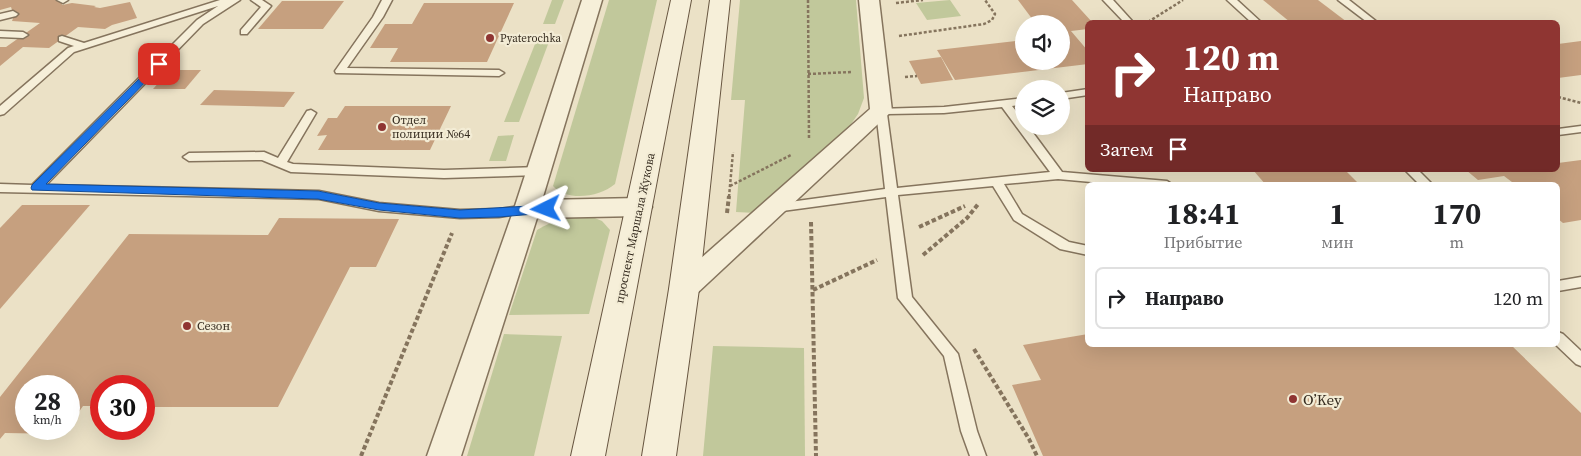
<!DOCTYPE html>
<html lang="ru">
<meta charset="utf-8">
<style>
body{margin:0;font-family:"Source Serif 4",serif;background:#f2f2f2;color:#202124;height:100vh;display:flex;flex-direction:column;font-size:19px;white-space:nowrap}
*{box-sizing:border-box;margin:0}
p{font-size:16px;color:#757577}
.icon{flex:none;width:28px;height:28px;fill:none;stroke:currentColor;stroke-width:2;stroke-linecap:round;stroke-linejoin:round}
.map{position:relative;flex:1;overflow:hidden}
.panel{position:absolute;left:1085px;top:182px;width:475px;height:165px;display:flex;flex-direction:column;background:#fff;border-radius:8px;box-shadow:0 5px 20px #0002}
.panel>*{flex:none}
.hud{position:absolute;left:1085px;top:20px;width:475px;height:152px;border-radius:8px;box-shadow:0 5px 20px #0002;background:#8f3532;color:#fff;overflow:hidden}
.controls{position:absolute;left:1015px;top:15px;display:grid;gap:10px}
.controls a{display:grid;place-items:center;width:55px;height:55px;border-radius:50%;background:#fff;box-shadow:0 5px 20px #0002;font-size:25px}
.speed{position:absolute;left:15px;top:375px;display:flex;gap:10px;font-size:25px;font-weight:700;text-align:center}
.speed>*{display:grid;place-content:center;width:65px;height:65px;border-radius:50%;background:#fff;box-shadow:0 5px 20px #0002;line-height:1}
.speed small{font-size:12px;font-weight:400}
.speed .limit{border:8px solid #d22;background:#fff;color:#111}
.pin{position:absolute;display:grid;place-items:center;width:42px;height:42px;color:#fff;margin:-21px;border-radius:10px;box-shadow:0 2px 8px #0006}
.me{position:absolute;width:55px;margin:-28px;rotate:267deg;stroke-linejoin:round;filter:drop-shadow(0 0 4px #0008)}
.turn{display:flex;align-items:center;gap:18px;height:105px;padding:0 15px;font-size:22px}
.turn .icon{width:65px;height:65px;stroke-width:2.5}
.turn b{display:block;font-size:35px;line-height:42px}
.then{display:flex;align-items:center;height:48px;padding:0 15px;background:#0003;gap:10px;font-size:19px}
.eta{display:flex;justify-content:space-evenly;align-items:center;height:85px;text-align:center}
.eta b{font-size:30px;font-weight:700;line-height:35px}
ul{padding:0;list-style:none}
li{display:flex;align-items:center;gap:15px;height:62px;margin:0 10px 8px;padding:0 5px;border:2px solid #e0e0e0;border-radius:8px}
li div{flex:1}
li b{display:block;font-size:19px}
li em{font-style:normal}
.map>svg:first-child{display:block}
.green{fill:#c1c89b}
.building{fill:#c6a07f}
.lines{fill:none;stroke-linecap:round;stroke-linejoin:round}
.lane-casing{stroke:#85745d;stroke-width:3}
.street-casing{stroke:#85745d;stroke-width:3}
.secondary-casing{stroke:#675540;stroke-width:2}
.path-far1{stroke:#85745d;stroke-width:2.5;stroke-dasharray:3 2;stroke-linecap:butt}
.path{stroke:#85745d;stroke-width:4;stroke-dasharray:4.5 2.5;stroke-linecap:butt}
.lane{fill:#f6efd9;fill-rule:evenodd}
.street{fill:#f6efd9;fill-rule:evenodd}
.secondary{fill:#f6efd9;fill-rule:evenodd}
.route{fill:#1a73e8;stroke:#114b97}
.poi-dot{fill:#8f3532;stroke:#f3ecd5;stroke-width:2}
.labels{text-anchor:middle;dominant-baseline:central;stroke-width:4.5;stroke-linejoin:round;paint-order:stroke}
.far-poi-label{font-size:11px;fill:#362c20;stroke:#f3ecd5;text-anchor:start}
.poi-label{font-size:12px;fill:#362c20;stroke:#f3ecd5;text-anchor:start}
.street-label{font-size:12px;fill:#362c20;stroke:#f3ecd5}
.near-poi-label{font-size:15px;fill:#362c20;stroke:#f3ecd5;text-anchor:start}
</style>
<div class="map">
<svg width="1581" height="456" viewBox="0 0 1581 456">
<rect width="100%" height="100%" fill="#ebe1c6"/>
<g class="green">
<path d="M552,0H564L555,24H543Z"/>
<path d="M609,0H657L615,184C600,197 567,202 553,186Z"/>
<path d="M740,0H856L864,98L858,114L847,130L756,213L736,212L745,100H731Z"/>
<path d="M950,0L961,16L927,20L916,3Z"/>
<path d="M537,39H550L519,122H504Z"/>
<path d="M514,135L506,161H489L498,136Z"/>
<path d="M590,216L602,221L610,230L589,314L509,315L537,230C555,219 570,217 590,216Z"/>
<path d="M504,334L562,336L534,456H467Z"/>
<path d="M713,346L804,348L805,456H703Z"/>
</g>
<g class="building">
<path d="M0,0H62V5L72,3L96,6L94,7L100,8L130,2L137,18L112,25L105,29L78,27L49,48L23,47L0,66V47H6L40,23L12,21L14,16L11,7L0,10Z"/>
<path d="M1018,0H1072L1092,22H1088V29L1071,31L1088,51V64L955,80L937,50L1024,40V61H1061V24H1036Z"/>
<path d="M1263,0H1318L1347,22H1290Z"/>
<path d="M282,1H344L323,29H258Z"/>
<path d="M424,3H514L487,62H390L398,48H370L385,24H412Z"/>
<path d="M1581,41V75L1558,78V44Z"/>
<path d="M941,57L953,80L921,84L909,61Z"/>
<path d="M170,70H201L185,89H153Z"/>
<path d="M214,90L295,92L284,107L200,105Z"/>
<path d="M345,106H451L430,150H318L327,135L317,136L328,118H337Z"/>
<path d="M1581,160V220L1563,223L1558,219V185H1516L1504,176L1478,180L1466,170H1558V163Z"/>
<path d="M1253,170H1345L1360,185H1266Z"/>
<path d="M22,205H90L0,309V228Z"/>
<path d="M279,218L399,219L376,267H350L278,407H144V386H101V406H83L69,426V386H26V429H67L63,434L5,433L0,439V397L129,234L268,235Z"/>
<path d="M1088,334V345H1511L1581,413V456H1043L1012,385L1041,380L1023,345Z"/>
</g>
<g class="lines">
<g class="lane-casing">
<g id="lane">
<path d="M57,0H68L63,3Z"/>
<path d="M220,0H240L203,24L46,185L319,191L379,203L460,210L499,209L527,205L531,206L533,209L531,212L499,217L460,218L379,211L319,199L0,192V184L32,185L197,20L218,6L74,52L4,114L0,115V106L68,48L74,46L59,41V37L62,36L84,43Z"/>
<path d="M251,0H262L271,6L247,34H241V30L261,7Z"/>
<path d="M382,0H392L383,17L347,68L499,70L504,73L499,76L336,73L335,71L373,17Z"/>
<path d="M1103,0H1113L1133,22H1124Z"/>
<path d="M1227,0H1237L1261,22H1251Z"/>
<path d="M1338,0H1349L1377,22H1367Z"/>
<path d="M13,11L18,14L16,16L0,20V14Z"/>
<path d="M0,31L23,32L28,35L23,38L0,37Z"/>
<path d="M1088,89V95L1061,99V93Z"/>
<path d="M1024,98V104L1012,106L1024,121V126H1028L1062,172L1167,181L1173,185H1125L1058,179L1004,184L1022,214L1069,242L1088,246V255L1060,249L1014,220L993,186L898,195L912,297L958,354L977,431L986,456H970L961,431L944,356L898,298L886,197L775,212L769,208L775,204L885,189L876,111L877,109L944,107ZM1002,107L1050,172L897,188L887,114L944,113Z"/>
<path d="M311,110L316,113L287,162L293,164L444,170L539,167L545,171L539,175L444,178L291,172L262,160L189,161L183,157L189,153L264,152L278,158L307,111Z"/>
<path d="M1581,126V132L1558,135V129Z"/>
<path d="M1405,170H1418L1433,185H1420Z"/>
<path d="M1581,277V287L1558,291V281Z"/>
<path d="M1558,332L1563,334L1581,351V366L1576,364L1556,345Z"/>
</g>
</g>
<g class="street-casing">
<g id="street">
<path d="M582,0H602L542,200L639,198L648,201L652,207L648,213L639,216L537,218L461,456H427L514,209Z"/>
<path d="M859,0H879L892,111L694,296L684,299L674,296L670,289L674,282L870,109Z"/>
</g>
</g>
<g class="secondary-casing">
<g id="secondary">
<path d="M671,0H691L605,456H571Z"/>
<path d="M710,0H730L699,289L676,456H642L669,289Z"/>
</g>
</g>
<g class="path-far1">
<path d="M808,0L809,140"/>
<path d="M896,3L923,0"/>
<path d="M1148,22L1183,0"/>
<path d="M899,36L984,24L992,20L995,14L985,0"/>
<path d="M808,74L851,72"/>
<path d="M905,77L917,76"/>
<path d="M1558,97L1581,103"/>
<path d="M730,186L791,155"/>
<path d="M729,197L733,152"/>
</g>
<g class="path">
<path d="M727,213L729,196"/>
<path d="M811,222L816,456"/>
<path d="M919,227L965,206"/>
<path d="M923,255L967,218L979,203"/>
<path d="M813,290L877,260"/>
<path d="M974,349L1029,439L1037,456"/>
<path d="M361,456L452,233"/>
</g>
<use href="#lane" class="lane"/>
<use href="#street" class="street"/>
<use href="#secondary" class="secondary"/>
</g>
<path class="route" d="M159,61L162,62V65L46,184L318,191L379,203L460,210L546,205L551,209L546,213L499,217L460,218L379,210L318,199L32,190L31,188L32,185L156,62Z"/>
<g class="poi-dot">
<circle cx="490" cy="38" r="5"/>
<circle cx="382" cy="127" r="5"/>
<circle cx="187" cy="326" r="5"/>
<circle cx="1293" cy="399" r="5"/>
</g>
<g class="labels">
<g class="far-poi-label">
<text x="500" y="38">Pyaterochka</text>
</g>
<g class="poi-label">
<text x="392" y="120">Отдел<tspan x="392" dy="14">полиции №64</tspan></text>
<text x="197" y="326">Сезон</text>
</g>
<g class="street-label">
<text transform="translate(635 228) rotate(-78)">проспект Маршала Жукова</text>
</g>
<g class="near-poi-label">
<text x="1303" y="399">O’Key</text>
</g>
</g>
</svg>
<div class="controls">
<a><svg class="icon" aria-label="sound" viewBox="0 0 24 24"><path d="M4 9h4l5-4v14l-5-4H4zM17 9q2 3 0 6"/></svg></a>
<a><svg class="icon" aria-label="layers" viewBox="0 0 24 24"><path d="M12 4l9 5-9 5-9-5zM3 14l9 5 9-5"/></svg></a>
</div>
<div class="speed"><div>28<small>km/h</small></div><div class="limit">30</div></div>
<div class="pin" style="left:159px;top:64px;background:#d93025"><svg class="icon" aria-label="arrive" viewBox="0 0 24 24"><path d="M6 21V4h12l-3 4 3 4H6"/></svg></div>
<svg class="me" style="left:546px;top:209px" viewBox="-20 -20 40 40"><path d="M0-17L14 15 0 8-14 15z" fill="#1a73e8" stroke="#fff" stroke-width="4"/></svg>
<div class="hud">
<div class="turn"><svg class="icon" aria-label="right" viewBox="0 0 24 24"><path d="M7 20v-9h11M14 6l5 5-5 5"/></svg><div><b>120 m</b>Направо</div></div>
<div class="then">Затем<svg class="icon" aria-label="arrive" viewBox="0 0 24 24"><path d="M6 21V4h12l-3 4 3 4H6"/></svg></div>
</div>
<section class="panel">
<div class="eta">
<div><b>18:41</b><p>Прибытие</p></div>
<div><b>1</b><p>мин</p></div>
<div><b>170</b><p>m</p></div>
</div>
<ul>
<li><svg class="icon" aria-label="right" viewBox="0 0 24 24"><path d="M7 20v-9h11M14 6l5 5-5 5"/></svg><div><b>Направо</b></div><em>120 m</em></li>
</ul>
</section>
</div>
